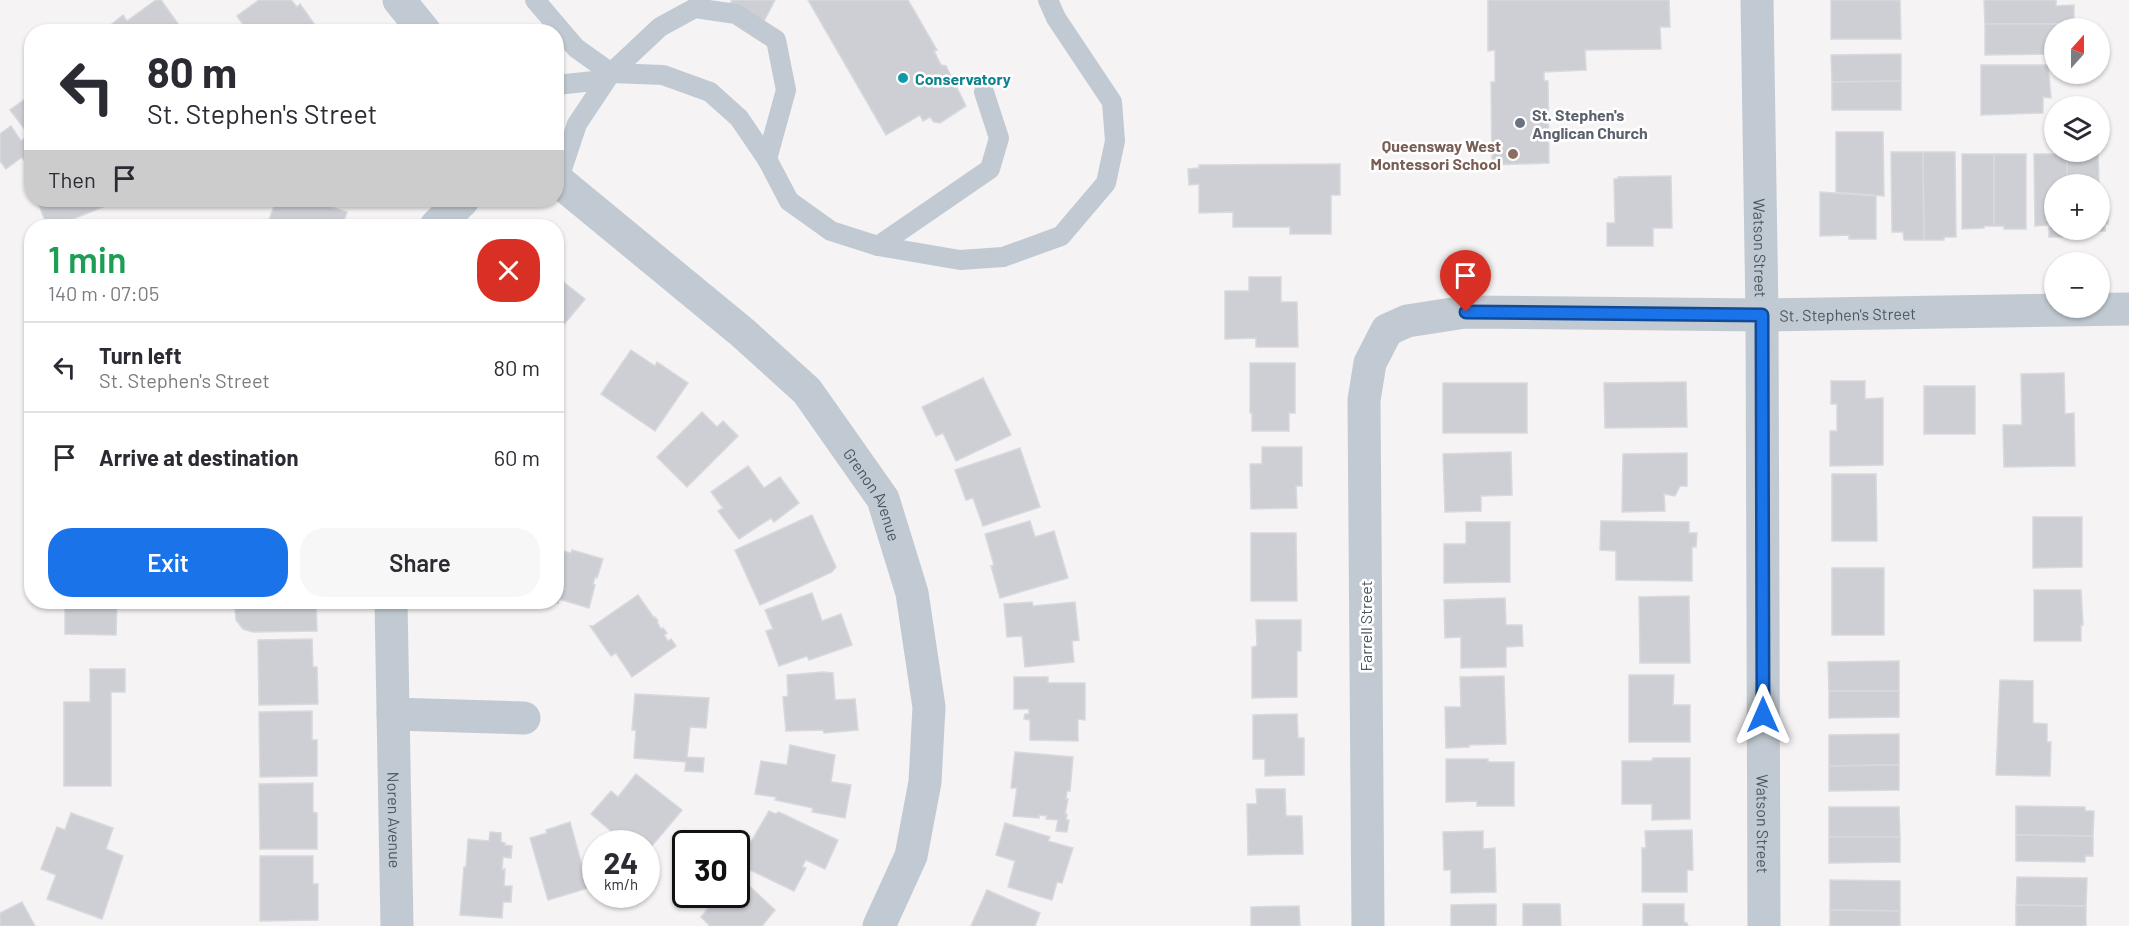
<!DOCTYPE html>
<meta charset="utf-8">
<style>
body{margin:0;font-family:Barlow,sans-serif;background:#f7f7f7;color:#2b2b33;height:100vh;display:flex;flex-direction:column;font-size:22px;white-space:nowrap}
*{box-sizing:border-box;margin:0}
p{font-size:20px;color:#7c7c81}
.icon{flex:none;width:33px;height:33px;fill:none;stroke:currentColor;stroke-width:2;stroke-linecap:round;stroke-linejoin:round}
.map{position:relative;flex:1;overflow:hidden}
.details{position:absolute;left:24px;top:219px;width:540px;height:390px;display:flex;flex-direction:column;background:#fff;border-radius:24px;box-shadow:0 2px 4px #0004}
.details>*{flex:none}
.top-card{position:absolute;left:24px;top:24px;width:540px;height:183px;border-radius:24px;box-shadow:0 2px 4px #0004;background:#fff;color:#2b2b33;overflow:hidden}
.needle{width:39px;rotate:21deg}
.buttons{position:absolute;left:2044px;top:18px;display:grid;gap:12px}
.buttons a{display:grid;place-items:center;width:66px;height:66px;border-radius:50%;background:#fff;box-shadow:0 2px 4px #0004;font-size:30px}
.speed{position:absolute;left:582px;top:830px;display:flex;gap:12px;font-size:30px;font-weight:700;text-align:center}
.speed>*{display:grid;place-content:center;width:78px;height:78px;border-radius:50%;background:#fff;box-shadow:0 2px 4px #0004;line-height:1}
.speed small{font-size:15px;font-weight:400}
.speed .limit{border:3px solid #111;border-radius:9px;background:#fff;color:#111}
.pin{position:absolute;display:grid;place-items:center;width:51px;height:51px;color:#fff;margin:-62px -26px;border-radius:50% 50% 50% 0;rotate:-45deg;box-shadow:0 0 6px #0007}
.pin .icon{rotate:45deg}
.me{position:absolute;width:66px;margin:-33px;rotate:0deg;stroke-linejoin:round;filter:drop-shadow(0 0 4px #0008)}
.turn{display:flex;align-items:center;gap:21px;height:126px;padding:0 24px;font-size:27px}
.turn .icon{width:78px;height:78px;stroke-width:2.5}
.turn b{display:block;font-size:42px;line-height:51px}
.then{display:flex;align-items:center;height:57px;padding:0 24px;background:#0003;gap:12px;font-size:22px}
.round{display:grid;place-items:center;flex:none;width:63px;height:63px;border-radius:24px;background:#f7f7f7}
.headline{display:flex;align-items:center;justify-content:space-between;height:102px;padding:0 24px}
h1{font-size:36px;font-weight:600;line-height:45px;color:#1e9e55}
.primary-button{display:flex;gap:12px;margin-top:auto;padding:12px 24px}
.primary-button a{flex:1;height:69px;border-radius:24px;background:#1a73e8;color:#fff;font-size:24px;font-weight:600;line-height:69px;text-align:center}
.primary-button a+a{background:#f7f7f7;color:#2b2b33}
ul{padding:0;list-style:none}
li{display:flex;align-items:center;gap:18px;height:90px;padding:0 24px;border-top:2px solid #e1e1e2}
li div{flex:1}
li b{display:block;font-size:22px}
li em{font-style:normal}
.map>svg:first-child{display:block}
.building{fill:#cdcfd5;stroke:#d7d9de;stroke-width:1.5}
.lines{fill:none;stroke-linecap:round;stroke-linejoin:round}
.service{stroke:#c1cad2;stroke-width:20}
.minor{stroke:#c1cad2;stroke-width:33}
.route-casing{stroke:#114b97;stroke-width:15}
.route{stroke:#1a73e8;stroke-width:10}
.culture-dot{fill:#0f9aa8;stroke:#fff;stroke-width:2}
.worship-dot{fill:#6b7280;stroke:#fff;stroke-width:2}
.education-dot{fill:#8d6e63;stroke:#fff;stroke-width:2}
.labels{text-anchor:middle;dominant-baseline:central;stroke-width:5;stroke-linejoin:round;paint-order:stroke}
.culture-label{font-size:16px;font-weight:bold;fill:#0d838f;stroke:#fff;text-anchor:start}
.worship-label{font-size:16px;font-weight:bold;fill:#5b616d;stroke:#fff;text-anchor:start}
.education-label{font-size:16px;font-weight:bold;fill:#785e54;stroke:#fff;text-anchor:end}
.street-label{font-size:16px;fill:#4a5661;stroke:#fff}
</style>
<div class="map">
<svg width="2129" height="926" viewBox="0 0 2129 926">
<rect width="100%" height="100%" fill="#f5f3f3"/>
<g class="building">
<path d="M156,0H161L184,32H114L116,30L112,24L123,15L127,21Z"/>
<path d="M259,0H291L297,7L300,4L320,32H248L237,16Z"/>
<path d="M732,0H775L763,23L729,5Z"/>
<path d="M808,0H908L937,50L934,51L941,65L946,66L966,106L940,123L934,122L930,117L923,121L920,115L886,135Z"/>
<path d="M1488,0H1669L1670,27H1660L1661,49L1585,50L1586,70L1544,72V81H1548L1549,163L1492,165L1491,82H1495V50L1488,51Z"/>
<path d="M1831,0H1900L1901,39H1831Z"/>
<path d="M1984,0H2056V6L2074,5V24H1985Z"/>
<path d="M1985,24H2074V28H2055V54L1985,55Z"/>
<path d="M1901,54V81L1832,82L1831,55Z"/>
<path d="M1981,65H2048L2051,98L2043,97V113L1981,115Z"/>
<path d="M1901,81V110H1832V82Z"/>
<path d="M32,94V157L24,160L22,157L6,169L0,161V134L11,126L21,141L29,135L10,110Z"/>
<path d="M1836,132H1883L1884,196L1836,192Z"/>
<path d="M1891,152H1923L1924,240H1904L1903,232H1892Z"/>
<path d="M1923,152H1955L1956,237H1944V240H1924Z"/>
<path d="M2098,153L2099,184H2067V154Z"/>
<path d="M1962,154H1994V226H1984V228L1962,229Z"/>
<path d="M1994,154H2026V229H2004V226H1994Z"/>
<path d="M2034,154H2067V184H2055V230H2068V237H2049V225L2035,226Z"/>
<path d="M1340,164V195H1331V234H1290V227H1233V212L1199,213V184L1189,185L1188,169L1199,168V165Z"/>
<path d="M1671,176L1672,228H1653V246H1607V223H1615L1614,179H1618V177Z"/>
<path d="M1820,192L1876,196V239H1849V235L1820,236Z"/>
<path d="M37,200H106L108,205L55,226H47Z"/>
<path d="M276,200H309L347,212L342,226H267Z"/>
<path d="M2100,201H2105V211L2108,210V224H2105V231H2085L2086,237H2068V230H2100Z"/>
<path d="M556,276L585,299L557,333L556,332Z"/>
<path d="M1249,277H1281V302H1297L1298,347H1256V338L1225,339V291H1249Z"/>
<path d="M631,350L655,366L657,362L688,383L655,431L601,394Z"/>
<path d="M1250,363H1295V413H1289V431H1252V413H1250Z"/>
<path d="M2064,373L2065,414L2074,413L2075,466L2004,467L2003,425H2022L2021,374Z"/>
<path d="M983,378L1011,435L956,461L943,433L936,436L922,407Z"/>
<path d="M1831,381H1865V399L1883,398V465L1830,466V431H1837V404H1831Z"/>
<path d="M1686,382L1687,427L1605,428L1604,383Z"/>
<rect x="1443" y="383" width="84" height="50"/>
<rect x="1924" y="386" width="51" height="48"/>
<path d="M702,412L717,427L723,421L738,436L687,487L657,457Z"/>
<path d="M1262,447H1302V486H1296L1297,508L1251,509L1250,464H1262Z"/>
<path d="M1020,448L1040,507L983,526L973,498L966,500L955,470Z"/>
<path d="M1511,452L1512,495L1481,496V511L1445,512L1443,454Z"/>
<path d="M1687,453V486H1680L1675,496L1664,494L1665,511L1622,512L1623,454Z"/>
<path d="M748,466L764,488L780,477L799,503L774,522L771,518L739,539L718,511L723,508L711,492Z"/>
<path d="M1832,474H1876L1877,541H1832Z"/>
<path d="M812,515L836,567L832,572L760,605L735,550Z"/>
<path d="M2033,517H2082V567L2033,568Z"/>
<path d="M1030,521L1035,537L1054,531L1068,578L1000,598L991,566L994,565L985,534Z"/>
<path d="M1601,521L1689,522V533H1697L1696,547H1692V581L1616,580V551L1600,550Z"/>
<path d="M1466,522H1510V582L1444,583V544H1466Z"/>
<path d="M1251,533H1296L1297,601H1251Z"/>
<path d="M556,549L571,553L572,550L603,559L597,578L595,577L593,584L595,585L589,608L559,599L558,603L554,602H556Z"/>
<rect x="1832" y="568" width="52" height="67"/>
<path d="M2034,590H2081L2083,625H2081V641H2034Z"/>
<path d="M812,593L822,621L841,614L852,645L809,660L807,656L779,666L766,631L773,629L765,610Z"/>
<path d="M638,595L654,618L655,617L658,621L657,622L661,629L663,628L667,633L664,635L668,641L671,639L676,646L632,677L616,653L611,656L590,626H593Z"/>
<path d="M1689,596L1690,663H1640L1639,597Z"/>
<path d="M1505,598L1506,625H1522L1523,646L1506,647V667L1461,668V637L1445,638L1444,600Z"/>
<path d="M65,602H117L116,635L65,634Z"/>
<path d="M241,602H316L317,631L253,632L243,629L236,620L235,609Z"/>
<path d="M1032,602L1033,606L1075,602L1079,640L1072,641L1074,662L1025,667L1022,636L1007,637L1004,604Z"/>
<path d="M1256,620H1301V651H1297V697L1252,698V647L1257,646Z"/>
<path d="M312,639L313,667H317L318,704L259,705L258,640Z"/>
<path d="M1899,661V691H1829L1828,662Z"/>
<path d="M90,669H125V692H111V786H64V702H90Z"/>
<path d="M823,672L833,673L835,700L855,699L858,730L824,733L823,730L786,731L783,697L788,696L787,675Z"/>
<path d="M1629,675H1674L1673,705H1690V742H1629Z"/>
<path d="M1504,676L1506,744L1469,745V747L1446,748L1445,707H1461L1460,677Z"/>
<path d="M1014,677H1048V683H1085V720L1078,719V741L1030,740V720L1024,719L1025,714H1029V709H1014Z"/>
<path d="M2000,680L2033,681V723L2047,724V742H2051L2050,776L1996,775Z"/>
<path d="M1829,691H1899V717L1829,718Z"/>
<path d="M635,694L709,698L706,728L690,727L687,757L704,758L703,772L685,771L686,762L634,758L636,730H632Z"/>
<path d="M312,711V740H317V776L260,777L259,712Z"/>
<path d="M1297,714L1298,738H1304V775L1265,776V759H1253V715Z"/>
<path d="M1899,734V765L1829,766V735Z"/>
<path d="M790,745L835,755L831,782L851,785L845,818L812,812L813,808L775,800L776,797L755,794L761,761L787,765Z"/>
<path d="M1015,752L1073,757L1070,791H1067L1066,799H1068L1065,814H1067L1066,820H1069L1067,832L1056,831L1058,820L1046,819L1047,816L1039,815V818L1013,816L1017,788H1011Z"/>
<path d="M1653,758H1690V819L1652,820V804H1622V761H1652Z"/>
<path d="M1446,759H1488V762H1514V806H1477V801L1446,802Z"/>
<path d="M1899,765V790L1829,791V766Z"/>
<path d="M636,774L682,810L646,853V843H625L591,814L611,791L618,797Z"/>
<path d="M313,783V812L317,813V849H260L259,784Z"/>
<path d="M1256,789H1285L1286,816H1302L1303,854L1248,855L1247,804H1257Z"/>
<path d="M2016,806L2085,807V811H2094L2093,836L2016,835Z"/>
<path d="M1829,807H1899L1900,837H1829Z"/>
<path d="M769,811L775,814L779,812L838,840L825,869L806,860L802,867L806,868L794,891L748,869L750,865L737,859L746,839L751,842Z"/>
<path d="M71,813L113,828L106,849L123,856L102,919L47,899L56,875L41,869L57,827L65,830Z"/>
<path d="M570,822L588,888L548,900L530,838L547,833L546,830Z"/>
<path d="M1005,823L1050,837L1048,841L1073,848L1062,883L1057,882L1052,900L1008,887L1015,861L996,855Z"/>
<path d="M1692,830L1693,870H1687V892H1642V848H1646L1645,831Z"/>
<path d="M1483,831V849L1495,848L1496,892L1451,893V870H1444L1443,832Z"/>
<path d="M490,832L501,833V842L505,843V845L512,846L511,858L503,857L502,870L505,869L504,886H512L511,902H503L502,918L460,915L464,867H466L468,839L489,841Z"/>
<path d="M2016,835L2093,836V856H2085V862L2016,861Z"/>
<path d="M1829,837H1900V862L1829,863Z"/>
<path d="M260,856H313V884H318V920L260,921Z"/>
<path d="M2017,877L2087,878L2086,906L2016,905Z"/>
<path d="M742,879L775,910L762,926H710L701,917L720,894H736V886Z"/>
<path d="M1830,880L1900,881V911L1830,910Z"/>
<path d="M987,890L1040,913L1035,926H971Z"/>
<path d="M22,902L35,926H0V913Z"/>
<path d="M1496,904V926H1451V905Z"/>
<path d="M1523,904H1560L1561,926H1523Z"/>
<path d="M1643,904H1684V922L1687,923L1688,926H1643Z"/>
<path d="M2016,905L2086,906V926H2016Z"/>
<path d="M1299,906L1300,926H1251V907Z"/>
<path d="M1830,910L1900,911V926H1830Z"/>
</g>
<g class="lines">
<g class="service">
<path d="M535,0L576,48L611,73L663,75L710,92L739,118L767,159L789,201L831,231L878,246L960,260L1003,257L1061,236L1106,183L1115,141L1112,102L1056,18L1048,0"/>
<path d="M556,85L594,81L611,73"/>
<path d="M558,181L577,124L611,73L660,27L695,8L736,14L776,40L786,90L767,159"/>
<path d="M878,246L990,169L999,138L984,92"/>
</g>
<g class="minor">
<path d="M399,0L425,32"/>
<path id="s1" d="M1757,0L1762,315L1764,926"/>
<path id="s2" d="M556,179L743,333L807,391L883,499L912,593L929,707L925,782L911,856L879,926"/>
<path d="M436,226L463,200"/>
<path id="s3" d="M391,602L397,926"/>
<path d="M393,714L524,718"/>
<path id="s4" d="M1368,926L1364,400L1370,363L1387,330L1407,321L1465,312L1762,315L2129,309"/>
</g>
</g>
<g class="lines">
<g class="route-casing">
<path id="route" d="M1466,312L1762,315L1763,715"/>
</g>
<use href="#route" class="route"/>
</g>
<circle class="culture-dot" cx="903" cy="78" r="6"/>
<circle class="worship-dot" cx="1520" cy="123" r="6"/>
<circle class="education-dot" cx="1513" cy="154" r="6"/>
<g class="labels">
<g class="culture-label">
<text x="915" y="78">Conservatory</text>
</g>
<g class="worship-label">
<text x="1532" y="114">St. Stephen's<tspan x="1532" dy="18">Anglican Church</tspan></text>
</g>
<g class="education-label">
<text x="1501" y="145">Queensway West<tspan x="1501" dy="18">Montessori School</tspan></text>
</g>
<g class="street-label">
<text stroke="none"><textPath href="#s1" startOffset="248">Watson Street</textPath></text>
<text stroke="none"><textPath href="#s4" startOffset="1064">St. Stephen's Street</textPath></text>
<text stroke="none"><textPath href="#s2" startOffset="452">Grenon Avenue</textPath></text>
<text transform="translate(1365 626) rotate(-90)">Farrell Street</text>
<text stroke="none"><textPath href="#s3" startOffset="218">Noren Avenue</textPath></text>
<text stroke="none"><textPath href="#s1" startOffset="824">Watson Street</textPath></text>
</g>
</g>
</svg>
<div class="buttons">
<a><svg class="needle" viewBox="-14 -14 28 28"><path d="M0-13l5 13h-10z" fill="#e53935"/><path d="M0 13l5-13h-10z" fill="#7c7c81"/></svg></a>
<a><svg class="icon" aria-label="layers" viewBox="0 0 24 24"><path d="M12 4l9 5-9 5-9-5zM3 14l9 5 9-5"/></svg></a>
<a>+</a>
<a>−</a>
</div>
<div class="speed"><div>24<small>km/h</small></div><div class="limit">30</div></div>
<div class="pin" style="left:1466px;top:312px;background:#d93025"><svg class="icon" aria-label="arrive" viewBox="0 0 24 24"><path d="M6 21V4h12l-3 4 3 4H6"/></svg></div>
<svg class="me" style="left:1763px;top:715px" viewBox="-20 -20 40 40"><path d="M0-17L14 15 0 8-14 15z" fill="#1a73e8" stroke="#fff" stroke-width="4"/></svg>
<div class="top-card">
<div class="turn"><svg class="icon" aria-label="left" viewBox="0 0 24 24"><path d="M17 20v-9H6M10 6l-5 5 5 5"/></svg><div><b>80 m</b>St. Stephen's Street</div></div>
<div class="then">Then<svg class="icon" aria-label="arrive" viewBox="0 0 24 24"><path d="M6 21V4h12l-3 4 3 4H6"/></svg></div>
</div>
<section class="details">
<div class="headline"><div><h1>1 min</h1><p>140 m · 07:05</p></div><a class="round" style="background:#d93025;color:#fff"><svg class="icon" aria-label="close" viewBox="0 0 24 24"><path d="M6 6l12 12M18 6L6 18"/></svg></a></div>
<ul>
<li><svg class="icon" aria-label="left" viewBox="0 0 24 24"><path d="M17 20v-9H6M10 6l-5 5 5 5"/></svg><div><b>Turn left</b><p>St. Stephen's Street</p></div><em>80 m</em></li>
<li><svg class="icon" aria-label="arrive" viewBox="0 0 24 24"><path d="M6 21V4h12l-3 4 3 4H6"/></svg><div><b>Arrive at destination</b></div><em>60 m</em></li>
</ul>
<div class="primary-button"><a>Exit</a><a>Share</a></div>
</section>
</div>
